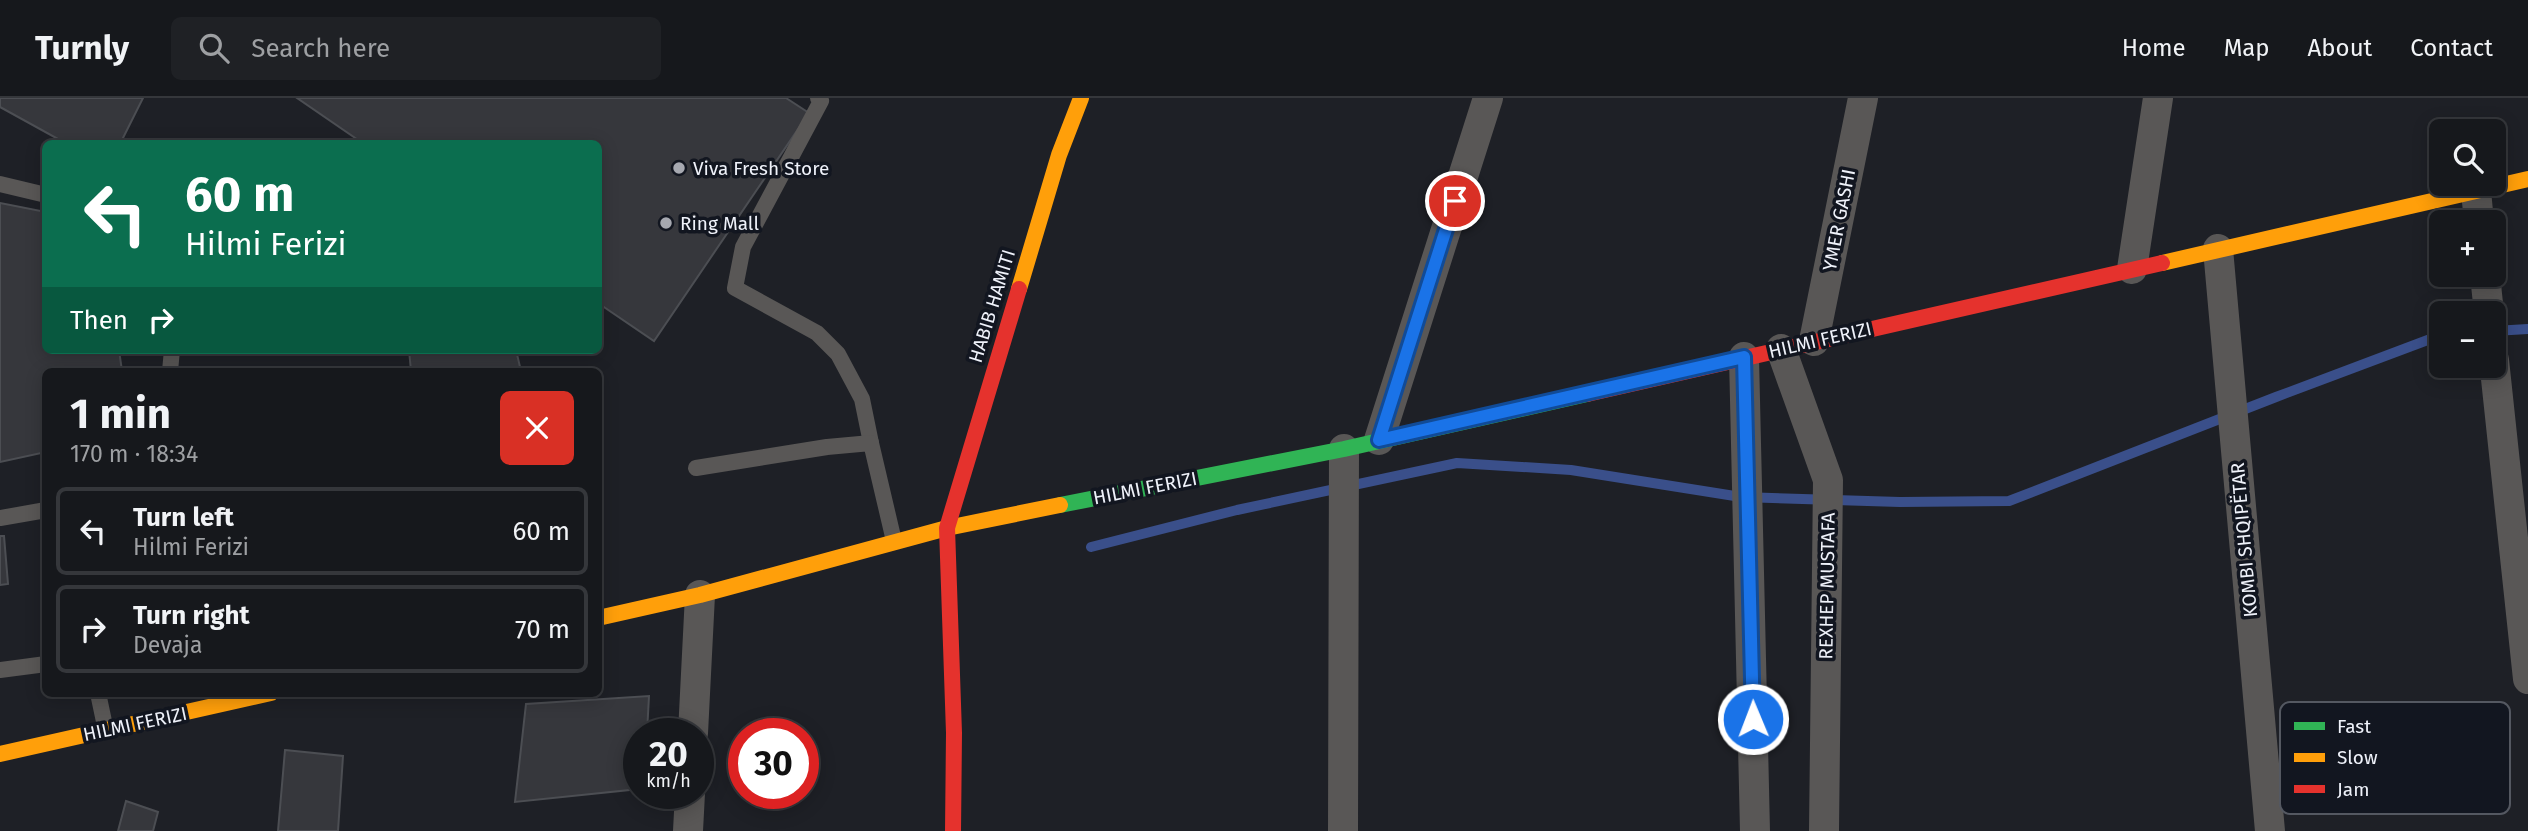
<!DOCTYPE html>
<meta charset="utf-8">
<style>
body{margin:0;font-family:"Fira Sans",sans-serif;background:#1f2125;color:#f1f3f6;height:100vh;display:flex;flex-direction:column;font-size:26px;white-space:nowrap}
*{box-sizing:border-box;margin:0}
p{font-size:23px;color:#9ea0a3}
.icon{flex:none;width:38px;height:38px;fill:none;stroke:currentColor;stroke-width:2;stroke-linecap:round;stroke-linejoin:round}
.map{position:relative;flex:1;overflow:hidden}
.panel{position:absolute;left:42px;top:270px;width:560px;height:329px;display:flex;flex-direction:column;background:#16181c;border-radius:10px;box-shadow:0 4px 18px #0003,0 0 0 2px #35373b}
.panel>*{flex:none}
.hud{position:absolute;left:42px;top:42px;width:560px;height:214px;border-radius:10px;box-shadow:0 4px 18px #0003,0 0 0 2px #35373b;background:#0b6e4f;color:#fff;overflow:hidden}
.buttons{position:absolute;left:2429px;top:21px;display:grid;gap:14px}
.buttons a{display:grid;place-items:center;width:77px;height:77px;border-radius:10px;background:#16181c;box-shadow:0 4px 18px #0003,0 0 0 2px #35373b;font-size:35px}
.speed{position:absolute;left:623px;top:620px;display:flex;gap:14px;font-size:35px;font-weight:700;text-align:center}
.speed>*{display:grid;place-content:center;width:91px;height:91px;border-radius:50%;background:#16181c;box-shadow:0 4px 18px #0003,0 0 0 2px #35373b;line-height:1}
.speed small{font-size:18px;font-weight:400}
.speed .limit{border:10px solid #d22;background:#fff;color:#111}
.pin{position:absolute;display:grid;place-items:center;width:60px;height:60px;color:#fff;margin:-30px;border:4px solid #fff;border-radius:50%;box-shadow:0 2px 7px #0007}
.me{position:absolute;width:77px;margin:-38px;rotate:359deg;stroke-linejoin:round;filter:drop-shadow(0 0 5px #0008)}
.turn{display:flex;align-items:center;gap:24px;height:147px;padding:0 28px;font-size:32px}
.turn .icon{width:91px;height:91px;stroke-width:2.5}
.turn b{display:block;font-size:49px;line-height:60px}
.then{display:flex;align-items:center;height:66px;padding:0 28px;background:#0003;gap:14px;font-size:26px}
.round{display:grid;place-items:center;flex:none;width:74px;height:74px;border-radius:10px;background:#1f2125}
.head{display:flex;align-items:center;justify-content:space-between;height:119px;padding:0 28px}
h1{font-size:42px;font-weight:700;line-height:52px}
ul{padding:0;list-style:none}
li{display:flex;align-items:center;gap:21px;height:88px;margin:0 14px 10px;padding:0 14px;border:4px solid #35373b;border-radius:10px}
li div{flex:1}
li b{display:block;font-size:26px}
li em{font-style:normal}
header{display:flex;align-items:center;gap:42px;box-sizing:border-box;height:98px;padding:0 35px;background:#16181c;border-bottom:2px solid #35373b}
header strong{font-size:33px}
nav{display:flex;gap:38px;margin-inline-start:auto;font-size:24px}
.search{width:490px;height:63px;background:#1f2125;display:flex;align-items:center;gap:18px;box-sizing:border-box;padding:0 24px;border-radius:10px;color:#9ea0a3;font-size:26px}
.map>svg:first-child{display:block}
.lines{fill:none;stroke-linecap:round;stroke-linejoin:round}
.stream{stroke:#3a4f8a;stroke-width:10}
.building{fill:#36373c;stroke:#4c4e53;stroke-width:2}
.lane{stroke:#595756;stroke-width:16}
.street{stroke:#595756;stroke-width:30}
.fast{stroke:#30b455;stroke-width:16}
.slow{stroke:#ff9f0a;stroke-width:16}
.jam{stroke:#e5322d;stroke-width:16}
.route-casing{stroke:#114b97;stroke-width:18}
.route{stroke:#1a73e8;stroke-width:12}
.poi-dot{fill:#a6a8b0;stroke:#121620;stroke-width:2.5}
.labels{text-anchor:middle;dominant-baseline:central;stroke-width:7;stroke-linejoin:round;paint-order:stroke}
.poi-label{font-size:19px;fill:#eff2fa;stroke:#121620;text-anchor:start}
.street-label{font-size:19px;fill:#eff2fa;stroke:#121620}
.key{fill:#121620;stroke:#545861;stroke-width:2}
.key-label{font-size:19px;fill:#eff2fa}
</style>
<header>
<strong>Turnly</strong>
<div class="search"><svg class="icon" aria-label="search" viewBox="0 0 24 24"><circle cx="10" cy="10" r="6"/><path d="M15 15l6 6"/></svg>Search here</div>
<nav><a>Home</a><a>Map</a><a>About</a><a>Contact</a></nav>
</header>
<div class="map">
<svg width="2528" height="733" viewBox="0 0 2528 733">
<rect width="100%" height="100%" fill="#1e2026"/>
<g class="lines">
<g class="stream">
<path d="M2494,233L2528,231"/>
<path d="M1091,449L1237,412L1457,365L1571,372L1741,399L1900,404L2009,403L2276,299L2441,237"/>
</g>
</g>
<g class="building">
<path d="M0,0H143L120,46H67L0,9Z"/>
<path d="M297,0H786L809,15L654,243L598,205V46H364Z"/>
<path d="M0,105L46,114V252H119L122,273H46V354L0,364Z"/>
<path d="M409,252H516L521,273H411Z"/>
<path d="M0,438H4L8,486L0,487Z"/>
<path d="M649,598L647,635H639V691L515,704L526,606Z"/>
<path d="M285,652L343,658L338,733H278Z"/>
<path d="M126,703L158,714L153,733H118Z"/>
</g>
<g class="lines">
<g class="lane">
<path d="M818,0L821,3L743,149L735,190L817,235L838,256L862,301L871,345"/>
<path d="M0,86L46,97"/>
<path d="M170,273L172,252"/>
<path d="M696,370L827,349L871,345L894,443"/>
<path d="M0,420L46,412"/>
<path d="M0,572L46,566"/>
<path d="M98,595L106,633"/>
</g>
<g class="street">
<path d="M2476,93L2479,124"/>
<path d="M2218,151L2270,733"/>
<path d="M2132,171L2158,0"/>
<path d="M2485,177L2489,215"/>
<path d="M1814,243L1863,0"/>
<path d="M1781,251L1828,382L1824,733"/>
<path d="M1744,259L1755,733"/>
<path d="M2494,262L2528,581"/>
<path d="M1379,342L1488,0"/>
<path d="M693,635L700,497"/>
<path d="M688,733L690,695"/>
<path d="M1343,733L1344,351"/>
</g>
<path class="fast" d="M1060,407L1344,351L1587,296"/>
<g class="slow">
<path d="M2162,165L2528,81"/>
<path d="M1019,191L1059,57L1081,0"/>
<path d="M598,520L700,497L947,430L1060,407"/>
<path d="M0,656L271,595"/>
</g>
<g class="jam">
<path d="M1587,296L2162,165"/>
<path d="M953,733L954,635L947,430L1019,191"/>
</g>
</g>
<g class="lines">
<g class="route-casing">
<path id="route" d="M1455,103L1379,342L1744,259L1753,621"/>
</g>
<use href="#route" class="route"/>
</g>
<g class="poi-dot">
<circle cx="679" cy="70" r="7"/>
<circle cx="666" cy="125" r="7"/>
</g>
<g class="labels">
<g class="poi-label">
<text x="693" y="70">Viva Fresh Store</text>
<text x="680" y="125">Ring Mall</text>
</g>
<g class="street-label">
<text transform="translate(1839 122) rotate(-79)">YMER GASHI</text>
<text transform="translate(992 208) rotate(-73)">HABIB HAMITI</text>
<text transform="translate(1820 242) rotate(-13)">HILMI FERIZI</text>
<text transform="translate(1145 390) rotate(-11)">HILMI FERIZI</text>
<text transform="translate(2244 442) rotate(-95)">KOMBI SHQIPËTAR</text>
<text transform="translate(1827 488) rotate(-89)">REXHEP MUSTAFA</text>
<text transform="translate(135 626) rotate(-12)">HILMI FERIZI</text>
</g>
</g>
<rect x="2280" y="604" width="230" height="112" rx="10" class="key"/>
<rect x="2294" y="624" width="31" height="8" fill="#30b455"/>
<rect x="2294" y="655" width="31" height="9" fill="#ff9f0a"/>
<rect x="2294" y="687" width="31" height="8" fill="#e5322d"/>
<g class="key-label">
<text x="2337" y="635">Fast</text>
<text x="2337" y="666">Slow</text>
<text x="2337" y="698">Jam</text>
</g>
</svg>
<div class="buttons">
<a><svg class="icon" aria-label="search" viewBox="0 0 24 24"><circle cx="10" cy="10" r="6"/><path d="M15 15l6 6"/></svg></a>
<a>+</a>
<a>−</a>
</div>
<div class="speed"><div>20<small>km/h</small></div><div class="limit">30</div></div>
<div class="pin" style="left:1455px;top:103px;background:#d93025"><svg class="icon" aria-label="arrive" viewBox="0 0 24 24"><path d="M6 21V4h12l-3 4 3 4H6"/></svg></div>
<svg class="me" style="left:1753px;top:621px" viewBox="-20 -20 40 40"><circle r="17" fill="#1a73e8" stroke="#fff" stroke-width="3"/><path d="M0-11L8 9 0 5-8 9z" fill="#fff"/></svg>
<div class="hud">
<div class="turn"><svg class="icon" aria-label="left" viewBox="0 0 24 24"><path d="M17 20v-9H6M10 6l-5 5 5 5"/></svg><div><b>60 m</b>Hilmi Ferizi</div></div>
<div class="then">Then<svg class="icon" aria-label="right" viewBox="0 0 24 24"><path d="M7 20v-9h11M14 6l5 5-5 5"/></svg></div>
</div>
<section class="panel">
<div class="head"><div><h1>1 min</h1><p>170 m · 18:34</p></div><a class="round" style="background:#d93025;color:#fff"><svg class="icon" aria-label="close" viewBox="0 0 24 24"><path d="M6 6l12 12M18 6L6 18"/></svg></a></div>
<ul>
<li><svg class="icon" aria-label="left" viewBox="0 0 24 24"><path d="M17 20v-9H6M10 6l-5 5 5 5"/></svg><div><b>Turn left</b><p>Hilmi Ferizi</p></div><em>60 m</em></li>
<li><svg class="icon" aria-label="right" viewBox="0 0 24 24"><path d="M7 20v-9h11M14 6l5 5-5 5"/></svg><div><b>Turn right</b><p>Devaja</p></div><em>70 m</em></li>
</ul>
</section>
</div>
